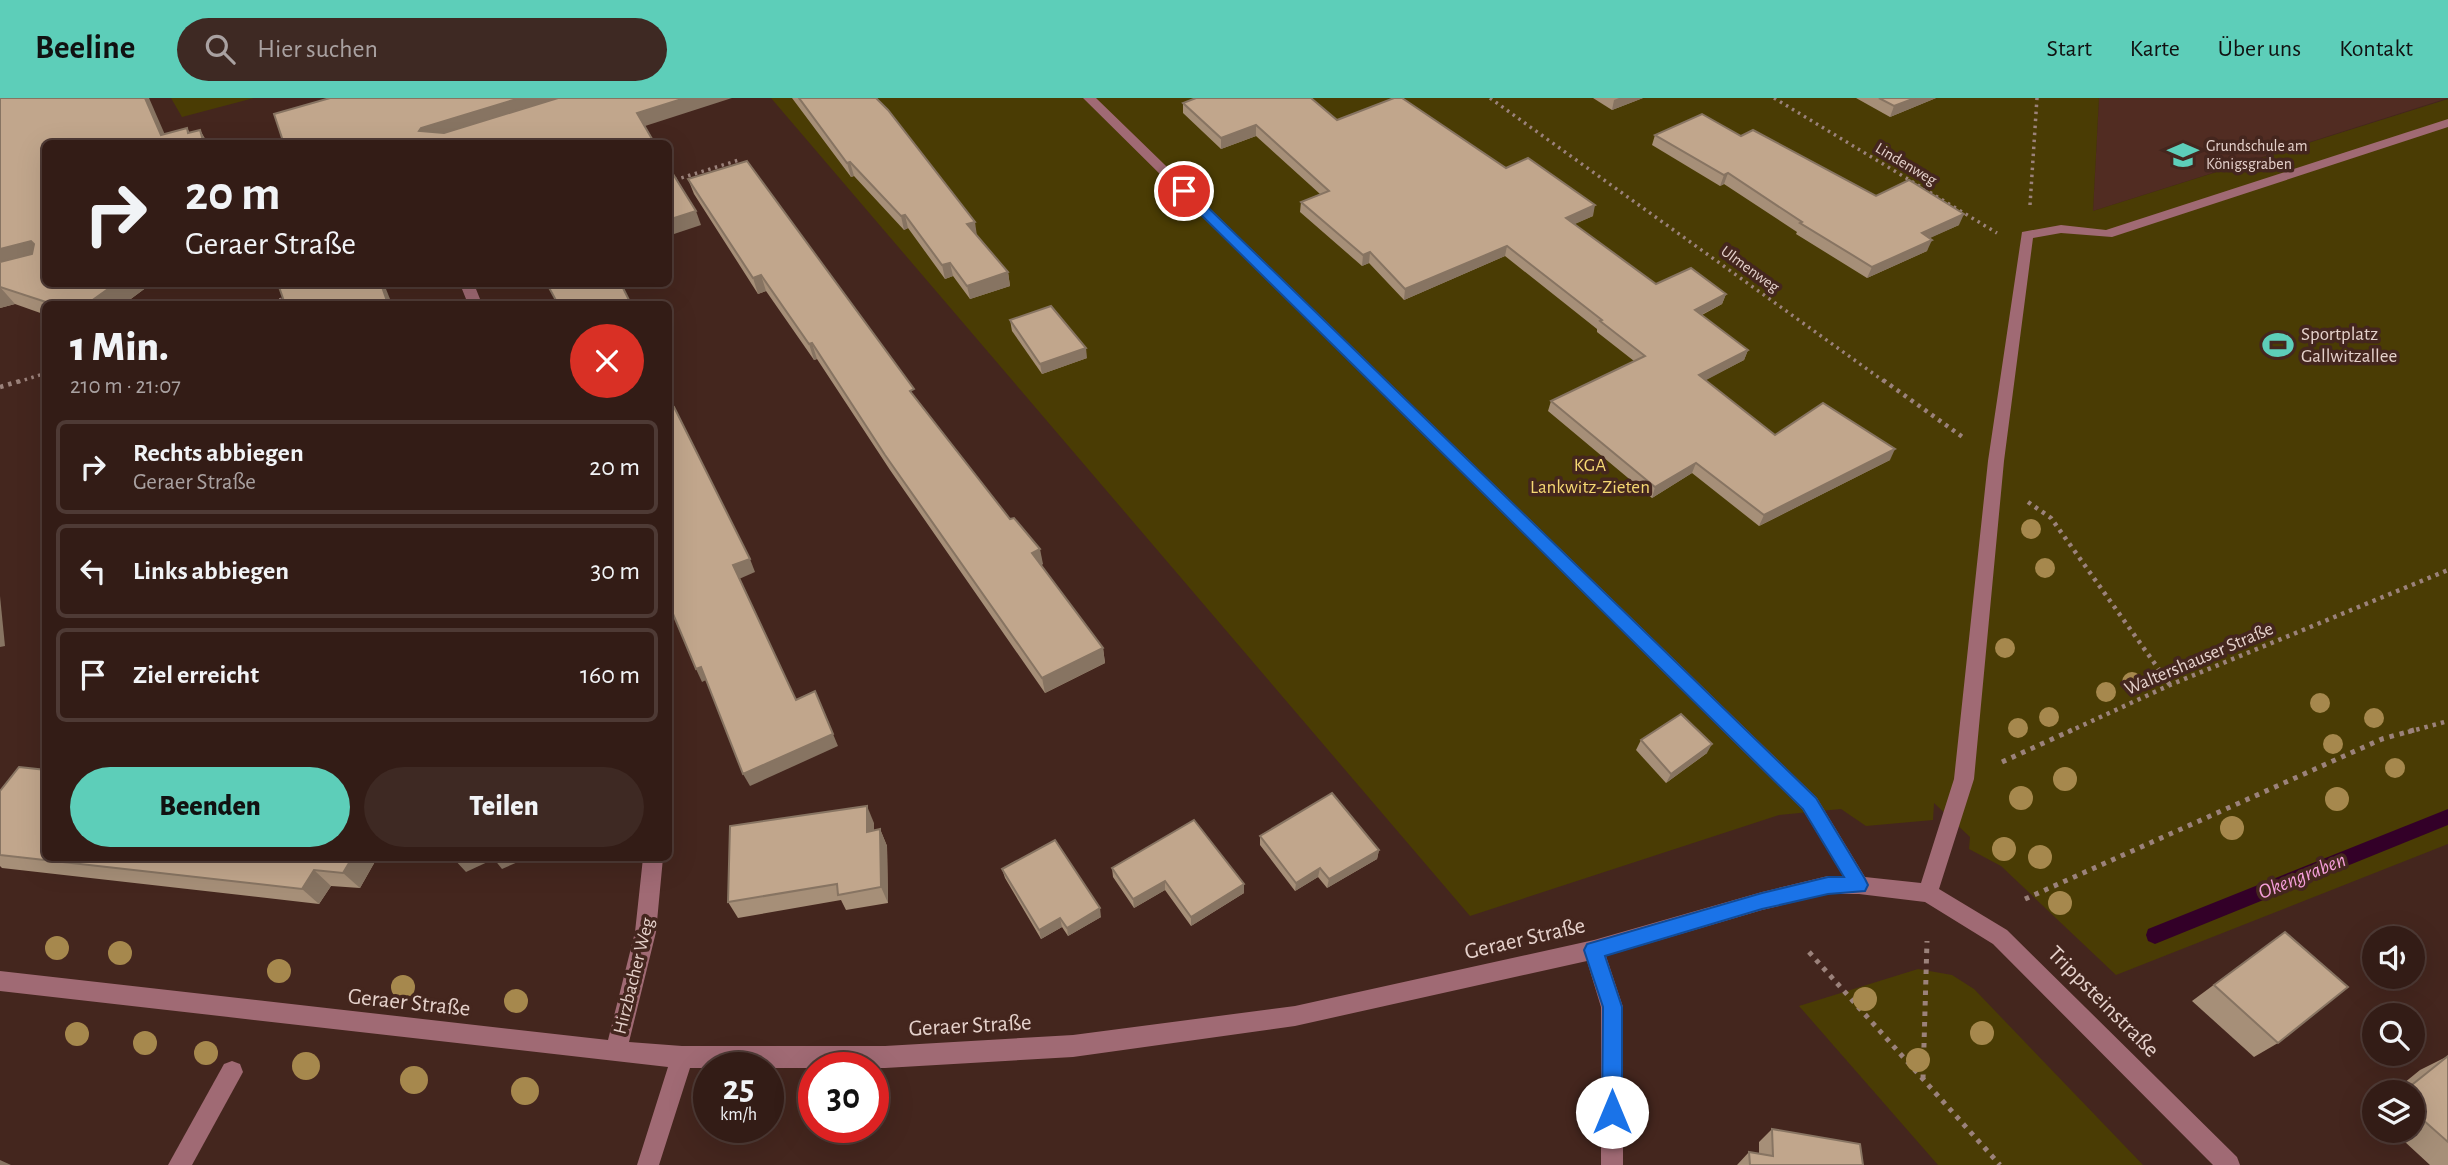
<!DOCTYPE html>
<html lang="de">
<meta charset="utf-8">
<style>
body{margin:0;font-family:"Alegreya Sans",sans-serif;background:#3e2923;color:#f1f3f6;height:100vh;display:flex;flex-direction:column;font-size:26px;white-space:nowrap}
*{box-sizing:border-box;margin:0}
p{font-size:23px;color:#a9a1a1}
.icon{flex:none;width:38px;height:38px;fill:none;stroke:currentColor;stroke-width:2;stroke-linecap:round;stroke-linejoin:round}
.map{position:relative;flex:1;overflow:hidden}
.panel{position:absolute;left:42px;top:203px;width:630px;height:560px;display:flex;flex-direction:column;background:#331c16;border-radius:10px;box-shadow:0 7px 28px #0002,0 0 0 2px #4e3a35}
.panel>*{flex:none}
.top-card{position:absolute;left:42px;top:42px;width:630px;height:147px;border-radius:10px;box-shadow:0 7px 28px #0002,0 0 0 2px #4e3a35;background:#331c16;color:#f1f3f6;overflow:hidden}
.tools{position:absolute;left:2362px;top:828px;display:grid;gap:14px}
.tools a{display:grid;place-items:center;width:63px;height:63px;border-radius:50%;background:#331c16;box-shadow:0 7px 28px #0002,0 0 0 2px #4e3a35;font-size:35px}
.speed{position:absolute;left:693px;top:954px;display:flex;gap:14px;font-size:35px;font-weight:700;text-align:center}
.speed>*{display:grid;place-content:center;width:91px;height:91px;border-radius:50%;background:#331c16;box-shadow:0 7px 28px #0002,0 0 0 2px #4e3a35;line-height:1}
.speed small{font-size:18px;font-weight:400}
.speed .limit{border:10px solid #d22;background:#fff;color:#111}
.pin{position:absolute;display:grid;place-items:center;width:60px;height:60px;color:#fff;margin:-30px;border:4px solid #fff;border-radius:50%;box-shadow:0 2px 7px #0007}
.me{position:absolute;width:77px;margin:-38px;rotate:0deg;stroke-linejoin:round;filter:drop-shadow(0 0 5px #0008)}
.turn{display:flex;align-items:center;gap:24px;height:147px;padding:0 28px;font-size:32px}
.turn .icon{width:91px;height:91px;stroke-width:2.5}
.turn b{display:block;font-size:49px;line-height:60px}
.round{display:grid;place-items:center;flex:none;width:74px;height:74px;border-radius:37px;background:#3e2923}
.summary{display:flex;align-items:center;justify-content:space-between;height:119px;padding:0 28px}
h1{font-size:42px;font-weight:800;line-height:52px}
.cta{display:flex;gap:14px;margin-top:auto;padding:14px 28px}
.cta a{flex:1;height:80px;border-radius:42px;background:#5dceb9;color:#111;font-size:28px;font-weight:800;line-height:80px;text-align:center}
.cta a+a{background:#3e2923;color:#f1f3f6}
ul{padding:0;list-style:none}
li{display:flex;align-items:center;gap:21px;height:94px;margin:0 14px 10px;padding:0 14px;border:4px solid #4e3a35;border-radius:10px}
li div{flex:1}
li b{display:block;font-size:26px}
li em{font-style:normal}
header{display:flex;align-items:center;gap:42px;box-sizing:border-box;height:98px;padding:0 35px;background:#5dceb9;color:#111}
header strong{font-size:33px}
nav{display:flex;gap:38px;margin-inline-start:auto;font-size:24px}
.search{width:490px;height:63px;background:#3e2923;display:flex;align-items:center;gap:18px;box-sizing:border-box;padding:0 24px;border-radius:38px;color:#a9a1a1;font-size:26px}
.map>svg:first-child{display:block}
.built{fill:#512c22}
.green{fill:#4a3c04}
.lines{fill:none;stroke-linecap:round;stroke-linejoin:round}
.stream{fill:#330028;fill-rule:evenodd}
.path-far2{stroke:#9b827b;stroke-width:3.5;stroke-dasharray:2.5 4.5;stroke-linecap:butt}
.path-far1{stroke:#9b827b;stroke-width:4.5;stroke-dasharray:3.5 5;stroke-linecap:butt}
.path{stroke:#9b827b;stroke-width:5;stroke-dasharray:4.5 6;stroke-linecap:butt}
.minor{fill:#a06a74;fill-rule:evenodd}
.tree{fill:#a6884d}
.wall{fill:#a68f78}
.shaded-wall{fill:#877462}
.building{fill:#c1a68c;stroke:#877462;stroke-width:2}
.route{fill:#1a73e8;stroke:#114b97;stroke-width:2}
.labels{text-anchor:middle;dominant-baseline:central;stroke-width:7;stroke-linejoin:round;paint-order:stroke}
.far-poi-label{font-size:16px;fill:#e5d1cb;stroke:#44261e;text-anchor:start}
.far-street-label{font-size:16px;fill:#e5d1cb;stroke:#44261e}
.poi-label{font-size:19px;fill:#e5d1cb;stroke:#44261e;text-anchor:start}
.park-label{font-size:19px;fill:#f6d873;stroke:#44261e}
.street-label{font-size:19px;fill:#e5d1cb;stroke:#44261e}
.water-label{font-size:21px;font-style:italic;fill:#f39dd8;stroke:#44261e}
.near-street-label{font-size:23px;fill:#e5d1cb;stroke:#44261e}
</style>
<header>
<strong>Beeline</strong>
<div class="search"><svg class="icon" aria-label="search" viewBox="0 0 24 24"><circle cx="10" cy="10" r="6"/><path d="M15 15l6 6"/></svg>Hier suchen</div>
<nav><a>Start</a><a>Karte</a><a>Über uns</a><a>Kontakt</a></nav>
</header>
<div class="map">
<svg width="2448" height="1067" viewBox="0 0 2448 1067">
<rect width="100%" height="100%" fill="#44261e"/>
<path class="built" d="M2099,0H2448L2093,113Z"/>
<g class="green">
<path d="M171,0H254L182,19Z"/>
<path d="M771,0H2099L2093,113L2448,1V746L2116,877L2001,768L1969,751L1970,739L1934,705L1933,722L1866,728L1841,711L1779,717L1470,818Z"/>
<path d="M1918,871L1952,877L1974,891L2143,1067H1938L1799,908Z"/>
</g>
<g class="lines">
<path class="stream" d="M2448,711V727L2155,846L2148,843L2146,837L2148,831Z"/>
<g class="path-far2">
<path d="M1490,0L1885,284"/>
<path d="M1774,0L1997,135"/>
<path d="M668,84L739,62"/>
<path d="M2030,107L2037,0"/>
<path d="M266,206L286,200"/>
<path d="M18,284L46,275"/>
</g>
<g class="path-far1">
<path d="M1883,282L1964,340"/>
<path d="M0,289L23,282"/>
<path d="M2028,404L2051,420L2170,587"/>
<path d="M2068,634L2170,587L2448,472"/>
<path d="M2408,634L2448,623"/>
</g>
<g class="path">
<path d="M2002,664L2072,632"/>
<path d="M2025,801L2382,641L2414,632"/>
<path d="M1809,854L2000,1067"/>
<path d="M1923,981L1927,843"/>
</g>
<g class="minor">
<path d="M1083,0H1096L1817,700L1865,779L1921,785L1954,681L1988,363L2022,134L2061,127L2106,132L2448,21V29L2112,139L2061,135L2033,140L2004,363L1974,681L1939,791L2007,832L2237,1059L2240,1067H2213L1993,846L1925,804L1859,796H1828L1762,812L1606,858L1623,909V1067H1601V909L1587,863L1295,928L1073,959L885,970H690L659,1067H637L668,969L0,893V873L608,942L635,834L643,760H663L656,834L629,944L682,948H885L1073,937L1295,908L1594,842L1762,794L1828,778H1843L1803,712Z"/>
<path d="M460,186H474L482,206H468Z"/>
<path d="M232,963L240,966L243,974L192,1067H168L224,966Z"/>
</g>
</g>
<g class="tree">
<circle cx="2031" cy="431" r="10"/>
<circle cx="2045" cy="470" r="10"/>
<circle cx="2005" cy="550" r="10"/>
<circle cx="2132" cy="584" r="10"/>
<circle cx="2106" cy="594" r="10"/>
<circle cx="2320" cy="605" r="10"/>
<circle cx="2049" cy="619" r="10"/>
<circle cx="2374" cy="620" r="10"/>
<circle cx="2018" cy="630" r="10"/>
<circle cx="2333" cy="646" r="10"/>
<circle cx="2395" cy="670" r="10"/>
<circle cx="2065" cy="681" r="12"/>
<circle cx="2021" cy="700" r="12"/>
<circle cx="2337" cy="701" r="12"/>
<circle cx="2232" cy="730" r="12"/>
<circle cx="2004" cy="751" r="12"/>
<circle cx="2040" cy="759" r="12"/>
<circle cx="2060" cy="805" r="12"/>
<circle cx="57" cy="850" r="12"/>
<circle cx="120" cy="855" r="12"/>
<circle cx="279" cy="873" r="12"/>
<circle cx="403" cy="889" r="12"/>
<circle cx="1865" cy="901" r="12"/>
<circle cx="516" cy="903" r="12"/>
<circle cx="1982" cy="935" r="12"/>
<circle cx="77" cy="936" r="12"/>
<circle cx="145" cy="945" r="12"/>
<circle cx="206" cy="955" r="12"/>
<circle cx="1918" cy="962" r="12"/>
<circle cx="306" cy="968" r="14"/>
<circle cx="414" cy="982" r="14"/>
<circle cx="525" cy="993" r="14"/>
</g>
<g class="wall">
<path d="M0,0L165,36L187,30L190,35L200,32L208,46H46L151,186L124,206H46V217L15,206L0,210Z"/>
<path d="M792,0H876L977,138L1008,174L1010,188L970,201L953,178L945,181L908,130L904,132L854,78L851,79Z"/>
<path d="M1593,0H1643L1612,12Z"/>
<path d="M1856,0H1936L1890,19Z"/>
<path d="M1183,5L1337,22L1506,70L1593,118L1574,126L1656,186L1726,196L1722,206L1702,217L1748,252L1744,262L1705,282L1775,337L1890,362L1759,428L1692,375L1652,400L1548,313L1551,303L1634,263L1597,234V231L1505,158L1404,202L1369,165L1362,168L1300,114L1301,104L1320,96L1256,38L1221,51L1183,15Z"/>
<path d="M1655,37L1741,38L1876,98L1959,127L1929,140L1927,153L1867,180L1796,136L1797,134L1724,86L1720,88L1652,47Z"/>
<path d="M688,81L916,300L1043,466L1041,467L1103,550L1105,565L1045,595L890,372L817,261L814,262L766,193L758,196L694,96Z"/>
<path d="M1010,222L1087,260L1042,276L1012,233Z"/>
<path d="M1641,642L1707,655L1666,685L1636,652Z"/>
<path d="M0,693L46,760H377L360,790L331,788L319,806L2,770L0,768Z"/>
<path d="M874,725V732L880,731L887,748L888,805L846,812L841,802L738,820L728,804Z"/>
<path d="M1260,738L1379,752L1377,761L1327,790L1318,779L1295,793L1260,747Z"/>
<path d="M1112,770L1244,795L1191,828L1165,792L1134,810L1113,779Z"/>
<path d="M1002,771L1101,819L1068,838L1062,829L1041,841L1005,780Z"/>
<path d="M2285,834L2278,945L2254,959L2192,903Z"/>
<path d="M2448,958V1067H2430L2392,1032H2413V994H2393L2420,972Z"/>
<path d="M2375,1008V1017L2370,1012Z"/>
<path d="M1772,1031L1863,1067H1737L1749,1054L1759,1056V1044Z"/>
</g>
<g class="shaded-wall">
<path d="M145,0H149L169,46L161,37Z"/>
<path d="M520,0H570L427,46L419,33L421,30Z"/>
<path d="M685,0H732L642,29L637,15Z"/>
<path d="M1619,0H1643L1612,12L1614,2Z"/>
<path d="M1915,0H1936L1890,19L1894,8Z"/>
<path d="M1256,27V38L1221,51V40Z"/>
<path d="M200,32L208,46H204Z"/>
<path d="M850,64L854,78L851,79L847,65Z"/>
<path d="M1728,75L1724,86L1720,88L1724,77Z"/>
<path d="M1595,107L1593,118L1564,131L1566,120Z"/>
<path d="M696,113L701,127L668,138V122Z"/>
<path d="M1964,116L1959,127L1917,146L1922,135Z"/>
<path d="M905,117L908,130L904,132L901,118Z"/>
<path d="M975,124L977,138L967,126Z"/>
<path d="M1932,142L1927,153L1867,180L1872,169Z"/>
<path d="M31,143L45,160L0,173V151Z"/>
<path d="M1507,148L1505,158L1404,202L1405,191Z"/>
<path d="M1370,154L1369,165L1362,168L1363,157Z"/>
<path d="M950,165L953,178L945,181L942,167Z"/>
<path d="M1008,174L1010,188L970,201L967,188Z"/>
<path d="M761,177L766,193L758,196L753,180Z"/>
<path d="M115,186H151L124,206H87Z"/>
<path d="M381,186H384L392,206H388Z"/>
<path d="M0,189L15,206L0,210Z"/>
<path d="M1726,196L1722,206L1691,222L1695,212Z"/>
<path d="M812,245L817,261L814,262L809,246Z"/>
<path d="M1086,250L1087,260L1042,276L1040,266Z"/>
<path d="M1748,252L1744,262L1695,288L1699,277Z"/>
<path d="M1895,351L1890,362L1759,428L1764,417Z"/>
<path d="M1696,365L1692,375L1652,400L1655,389Z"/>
<path d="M1040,451L1043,466L1035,470L1032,455Z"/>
<path d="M750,461L755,474L739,481L733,467Z"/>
<path d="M0,498L5,548L0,549Z"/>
<path d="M1103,550L1105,565L1045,595L1042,580Z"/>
<path d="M701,569L708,581L702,584L696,571Z"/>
<path d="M833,636L838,648L750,688L743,676Z"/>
<path d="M1712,646L1707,655L1666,685L1671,676Z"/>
<path d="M867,708L874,725V750L867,734Z"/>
<path d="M880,731L887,748L888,805L881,789Z"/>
<path d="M1379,752L1377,761L1327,790L1329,781Z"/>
<path d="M352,760H377L360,790L343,775Z"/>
<path d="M453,760H527L502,771L494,761L466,774Z"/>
<path d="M1320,770L1318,779L1295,793L1296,785Z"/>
<path d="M314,772L331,788L319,806L302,791Z"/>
<path d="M1165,783V792L1134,810L1133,801Z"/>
<path d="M1244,786V795L1191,828V819Z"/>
<path d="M1100,810L1101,819L1068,838L1067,830Z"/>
<path d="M1060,820L1062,829L1041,841L1039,832Z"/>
<path d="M0,1062L11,1067H0Z"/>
</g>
<g class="building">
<path d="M0,0H145L161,37L187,30L188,35L200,32L204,46H46V186H115L87,206H52L0,189V164L32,156L34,146L31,143L0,151Z"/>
<path d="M330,0H520L421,30L419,33L444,35L558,0H685L637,15L655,46H284L274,16Z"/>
<path d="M799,0H876L888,12L975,124L967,126L1008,174L967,188L950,165L942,167L905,117L901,118L850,64L847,65Z"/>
<path d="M1196,0H1311L1337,22L1394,0H1402L1506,70L1528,60L1595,107L1566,120L1656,186L1691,170L1726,196L1695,212L1748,252L1699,277L1775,337L1823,305L1895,351L1764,417L1696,365L1655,389L1551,303L1645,258L1600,223L1602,222L1507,148L1405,191L1370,154L1363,157L1301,104L1329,93L1256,27L1221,40L1183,5Z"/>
<path d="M1879,0H1915L1894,8Z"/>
<path d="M1702,16L1741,38L1753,32L1876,98L1909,82L1964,116L1922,135L1932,142L1872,169L1800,125L1802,124L1728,75L1724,77L1655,37Z"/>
<path d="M747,63L914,291L910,293L1010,421L1014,420L1040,451L1032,455L1103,550L1042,580L885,357L812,245L809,246L761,177L753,180L688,81Z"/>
<path d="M668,68L696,113L668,122Z"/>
<path d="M278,186H381L388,206H285Z"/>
<path d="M547,186H621L631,206H558Z"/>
<path d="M1051,208L1086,250L1040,266L1010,222Z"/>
<path d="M674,309L750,461L733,467L796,602L815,593L833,636L743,676L701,569L696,571L668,504V311Z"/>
<path d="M1681,616L1712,646L1671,676L1641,642Z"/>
<path d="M19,669L46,672V760H352L343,775L314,772L302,791L0,757V693Z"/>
<path d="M1332,695L1379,752L1329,781L1320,770L1296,785L1260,738Z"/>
<path d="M867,708V734L880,731L881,789L838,797L837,786L728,804L730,728Z"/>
<path d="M1194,722L1244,786L1191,819L1165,783L1133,801L1112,770Z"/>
<path d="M1055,742L1100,810L1067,830L1060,820L1039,832L1002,771Z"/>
<path d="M2285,834L2348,889L2278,945L2214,887Z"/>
<path d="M2448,958V1044L2413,1013V994H2403Z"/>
<path d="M1772,1031L1860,1046L1863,1067H1750L1749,1054L1773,1058Z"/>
</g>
<path class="route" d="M1180,91H1189L1816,700L1865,781L1868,787L1865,793L1828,796L1762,811L1605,858L1622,909V1014L1619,1022L1612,1024L1605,1022L1602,1014L1603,909L1584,852L1587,846L1762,795L1828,779H1844L1803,711L1180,96Z"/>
<defs>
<g id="school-bare" transform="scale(2.415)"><path d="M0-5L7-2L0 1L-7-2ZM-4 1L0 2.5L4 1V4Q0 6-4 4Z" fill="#5dceb9" stroke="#44261e" stroke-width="2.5" paint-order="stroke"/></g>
<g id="stadium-bare" transform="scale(2.415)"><path d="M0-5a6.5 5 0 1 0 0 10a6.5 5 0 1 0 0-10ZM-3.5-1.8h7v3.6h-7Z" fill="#5dceb9" stroke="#44261e" stroke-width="2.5" paint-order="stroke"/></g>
</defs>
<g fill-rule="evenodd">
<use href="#school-bare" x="2183" y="57"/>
<use href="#stadium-bare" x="2278" y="247"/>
</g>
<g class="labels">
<g class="far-poi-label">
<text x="2206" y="48">Grundschule am<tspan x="2206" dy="18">Königsgraben</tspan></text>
</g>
<g class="far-street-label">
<text transform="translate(1906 66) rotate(31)">Lindenweg</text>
<text transform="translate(1750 171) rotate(36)">Ulmenweg</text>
</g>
<g class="poi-label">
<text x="2301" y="236">Sportplatz<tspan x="2301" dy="22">Gallwitzallee</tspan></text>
</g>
<g class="park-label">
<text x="1590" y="367">KGA<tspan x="1590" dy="22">Lankwitz-Zieten</tspan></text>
</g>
<g class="street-label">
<text transform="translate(2199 561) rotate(-23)">Waltershauser Straße</text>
<text transform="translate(634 878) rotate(-76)">Hirzbacher Weg</text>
</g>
<g class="water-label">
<text transform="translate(2302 778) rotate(-22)">Okengraben</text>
</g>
<g class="near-street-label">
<text transform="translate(1525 841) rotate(-13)">Geraer Straße</text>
<text transform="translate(2103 904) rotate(45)">Trippsteinstraße</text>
<text transform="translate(409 905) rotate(6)">Geraer Straße</text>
<text transform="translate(970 928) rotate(-3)">Geraer Straße</text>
</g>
</g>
</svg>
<div class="tools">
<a><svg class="icon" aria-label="sound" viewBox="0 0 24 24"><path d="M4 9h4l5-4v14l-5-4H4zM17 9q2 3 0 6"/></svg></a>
<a><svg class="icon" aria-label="search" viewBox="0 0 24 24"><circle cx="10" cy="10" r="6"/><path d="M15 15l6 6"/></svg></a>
<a><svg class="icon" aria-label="layers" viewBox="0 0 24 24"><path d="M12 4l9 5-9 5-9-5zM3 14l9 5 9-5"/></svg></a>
</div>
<div class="speed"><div>25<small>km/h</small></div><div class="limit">30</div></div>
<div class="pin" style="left:1184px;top:93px;background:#d93025"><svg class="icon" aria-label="arrive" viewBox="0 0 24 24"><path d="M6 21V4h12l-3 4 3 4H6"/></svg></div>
<svg class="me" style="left:1612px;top:1014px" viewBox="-20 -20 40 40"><circle r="19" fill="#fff"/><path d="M0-13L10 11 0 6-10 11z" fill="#1a73e8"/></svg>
<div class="top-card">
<div class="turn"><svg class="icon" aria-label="right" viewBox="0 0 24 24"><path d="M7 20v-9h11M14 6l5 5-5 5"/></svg><div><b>20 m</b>Geraer Straße</div></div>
</div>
<section class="panel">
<div class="summary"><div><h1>1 Min.</h1><p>210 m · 21:07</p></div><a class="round" style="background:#d93025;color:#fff"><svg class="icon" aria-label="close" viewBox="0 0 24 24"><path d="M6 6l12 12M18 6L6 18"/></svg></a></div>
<ul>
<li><svg class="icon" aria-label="right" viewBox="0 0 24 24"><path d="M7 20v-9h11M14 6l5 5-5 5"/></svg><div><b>Rechts abbiegen</b><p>Geraer Straße</p></div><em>20 m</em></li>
<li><svg class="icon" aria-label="left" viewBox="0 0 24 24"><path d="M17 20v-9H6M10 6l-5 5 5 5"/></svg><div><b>Links abbiegen</b></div><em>30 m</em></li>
<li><svg class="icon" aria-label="arrive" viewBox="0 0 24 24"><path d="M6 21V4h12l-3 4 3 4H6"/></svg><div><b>Ziel erreicht</b></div><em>160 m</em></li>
</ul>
<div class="cta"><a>Beenden</a><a>Teilen</a></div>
</section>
</div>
